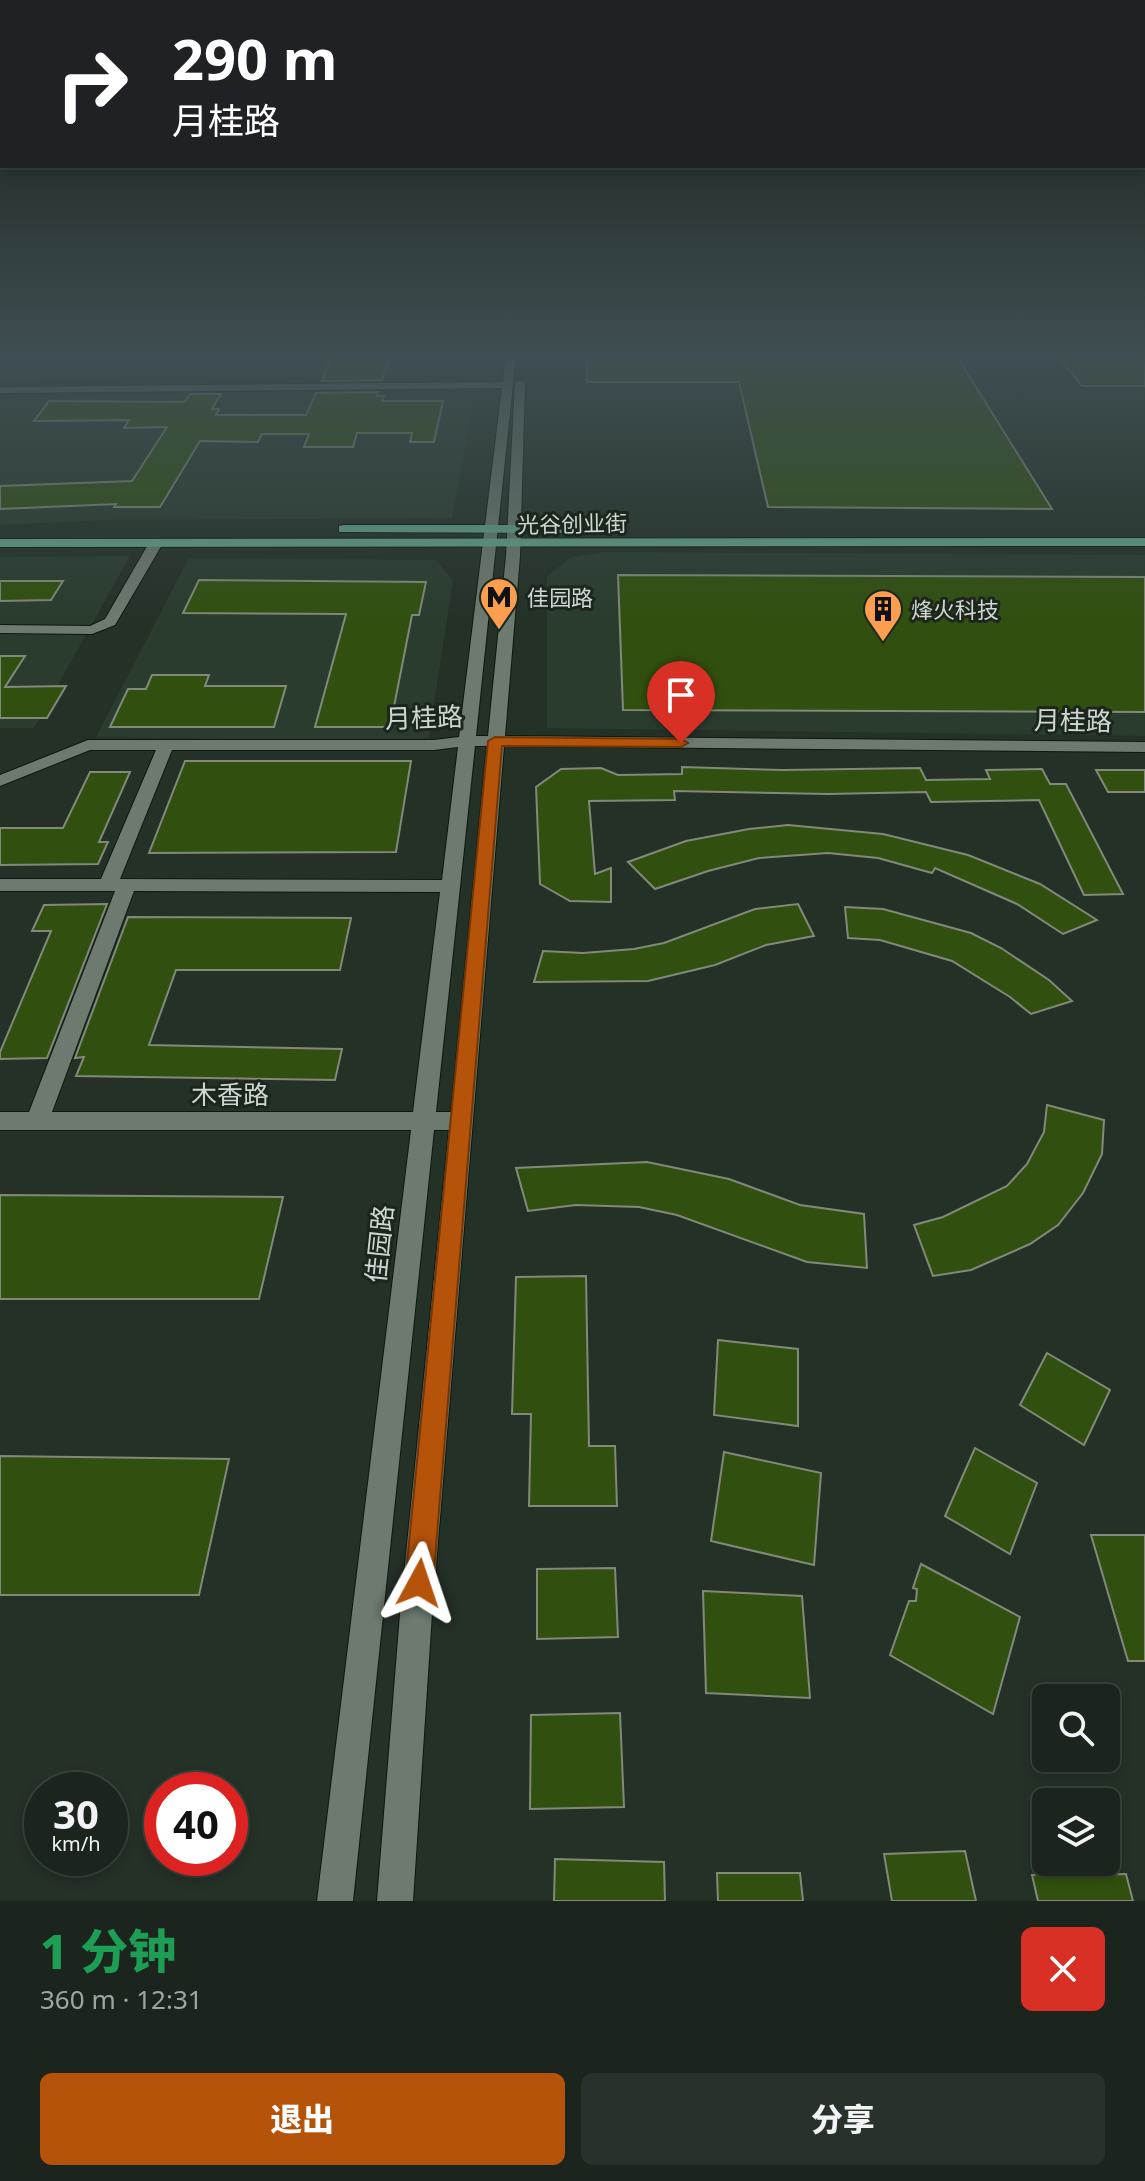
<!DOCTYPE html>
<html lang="zh">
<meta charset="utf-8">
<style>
body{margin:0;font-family:"Noto Sans","Noto Sans SC",sans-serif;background:#28312a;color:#f1f3f6;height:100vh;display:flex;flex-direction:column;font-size:30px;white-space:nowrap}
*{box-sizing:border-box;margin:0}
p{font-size:26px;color:#a0a5a4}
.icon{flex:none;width:44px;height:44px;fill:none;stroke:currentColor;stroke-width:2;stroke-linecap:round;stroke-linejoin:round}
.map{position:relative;height:1901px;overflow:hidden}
.side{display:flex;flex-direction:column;background:#1b251d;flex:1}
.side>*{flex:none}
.hud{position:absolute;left:0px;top:0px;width:1146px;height:168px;box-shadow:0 4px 12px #0003,0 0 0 2px #39423b;background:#202124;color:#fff;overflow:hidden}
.tools{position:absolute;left:1032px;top:1684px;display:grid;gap:16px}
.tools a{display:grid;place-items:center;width:88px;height:88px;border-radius:12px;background:#1b251d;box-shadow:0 4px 12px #0003,0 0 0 2px #39423b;font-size:40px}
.speed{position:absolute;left:24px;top:1772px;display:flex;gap:16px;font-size:40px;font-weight:700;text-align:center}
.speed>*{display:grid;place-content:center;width:104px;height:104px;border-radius:50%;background:#1b251d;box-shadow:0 4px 12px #0003,0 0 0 2px #39423b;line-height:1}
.speed small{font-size:20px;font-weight:400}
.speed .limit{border:12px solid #d22;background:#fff;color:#111}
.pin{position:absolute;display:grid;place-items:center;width:68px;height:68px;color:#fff;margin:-82px -34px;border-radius:50% 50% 50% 0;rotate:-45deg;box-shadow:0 0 8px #0007}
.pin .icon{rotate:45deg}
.me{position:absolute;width:88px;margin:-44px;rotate:5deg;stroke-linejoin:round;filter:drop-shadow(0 0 6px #0008)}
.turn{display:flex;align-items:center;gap:28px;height:168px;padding:0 40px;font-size:36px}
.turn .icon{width:104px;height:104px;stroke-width:2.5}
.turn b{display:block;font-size:56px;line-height:68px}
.round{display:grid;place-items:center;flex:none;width:84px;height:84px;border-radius:12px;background:#28312a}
.overview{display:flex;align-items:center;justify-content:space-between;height:136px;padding:0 40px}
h1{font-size:48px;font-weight:800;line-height:60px;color:#1e9e55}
.action{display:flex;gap:16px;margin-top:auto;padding:16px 40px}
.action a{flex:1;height:92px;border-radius:12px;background:#b45309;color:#fff;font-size:32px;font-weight:800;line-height:92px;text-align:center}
.action a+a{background:#28312a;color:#f1f3f6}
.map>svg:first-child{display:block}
.built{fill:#2a3c2e}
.building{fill:#31500f;stroke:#80897a;stroke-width:2}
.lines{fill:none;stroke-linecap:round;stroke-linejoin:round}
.minor-casing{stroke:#0d1810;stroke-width:2}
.major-casing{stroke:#0d1810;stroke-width:2}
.minor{fill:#6c7a6f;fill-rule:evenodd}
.major{fill:#64a28a;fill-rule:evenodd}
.route{fill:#b45309;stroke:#753606;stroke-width:2}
.labels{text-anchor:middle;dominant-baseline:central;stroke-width:6;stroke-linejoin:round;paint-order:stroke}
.far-street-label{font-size:22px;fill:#cfd6d0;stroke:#1b271d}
.far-poi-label{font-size:22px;fill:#cfd6d0;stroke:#1b271d;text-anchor:start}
.street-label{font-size:26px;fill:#cfd6d0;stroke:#1b271d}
</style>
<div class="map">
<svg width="1145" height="1901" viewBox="0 0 1145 1901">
<rect width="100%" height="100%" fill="#243127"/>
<g class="built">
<path d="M0,355H500L499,372L489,376L78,377L0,381Z"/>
<path d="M198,393L475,395L452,518L104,520L0,525V399Z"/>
<path d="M606,552L1145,555V736L547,728V576L571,557Z"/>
<path d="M130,556L34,728H0V557Z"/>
<path d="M189,558L436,560L453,581L428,742L96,737Z"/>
</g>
<g class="building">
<path d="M390,355L382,380L322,381L332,356Z"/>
<path d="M601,355H956L1052,509L768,507L739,382H587V358H601Z"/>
<path d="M1058,355H1145V386H1082Z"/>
<path d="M378,392L377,396H384L382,401H443L434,442H410L412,433H357L353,447H304L309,434H262L258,442L200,441L160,507H114L116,504L0,509V486L132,481L167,427L124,428L129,420L34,421L49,401L185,402L190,394H221L212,409H219L216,415H306L316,393Z"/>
<path d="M618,575L1145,577V712L623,710Z"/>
<path d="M199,580L426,582L419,615H412L390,727H315L346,614L183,613Z"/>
<path d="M0,581H63L51,600L0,601Z"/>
<path d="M0,656H25L5,687L66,686L47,718H0Z"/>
<path d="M152,675H209L205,686H286L274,727H110L128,689H146Z"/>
<path d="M185,761H411L396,852L149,853Z"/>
<path d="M682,767L783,770L920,768L926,780L990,779L986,770L1042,769L1050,784H1066L1123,894L1084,895L1039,800L931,802L926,792L828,794L674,791L675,800L589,801L595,874L611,868V902L570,901L540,884L536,787L561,769L601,768L618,775L682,774Z"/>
<path d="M1096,770H1145V792H1108Z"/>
<path d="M90,772H130L99,842H108L98,864L0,865V828H63Z"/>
<path d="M788,825L883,834L968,855L1040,884L1097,920L1063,934L1017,904L935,868L932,873L878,858L828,853L759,858L708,871L655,889L628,862L686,841L749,829Z"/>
<path d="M107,904L47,1058L0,1059V1052L51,931H32L44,905Z"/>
<path d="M798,904L814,936L766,945L715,965L648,981L534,982L543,951L583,953L634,949L664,943L755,909Z"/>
<path d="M845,907L883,909L971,933L1001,948L1049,980L1072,1001L1031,1014L1010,997L952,961L880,940L848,938Z"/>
<path d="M128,917L351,918L340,970H176L149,1045L342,1049L335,1080L76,1076L84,1057L75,1058Z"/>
<path d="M1047,1105L1104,1120L1102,1154L1083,1193L1058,1225L1030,1244L971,1270L933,1276L914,1225L943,1217L1007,1186L1027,1164L1044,1132Z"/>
<path d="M647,1162L729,1179L800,1205L864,1214L867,1268L807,1262L677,1215L639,1207L576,1205L528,1211L516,1168Z"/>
<path d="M0,1195L283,1197L259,1299H0Z"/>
<path d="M586,1276L589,1446H615L617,1506H529L531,1414H512L516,1277Z"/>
<path d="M718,1340L798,1349V1426L714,1415Z"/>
<path d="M1047,1353L1110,1390L1084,1445L1020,1405Z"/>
<path d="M975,1448L1037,1483L1010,1554L945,1516Z"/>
<path d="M724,1452L821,1473L814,1565L711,1541Z"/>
<path d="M0,1456L229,1459L199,1595H0Z"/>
<path d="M1091,1535H1145V1661H1128Z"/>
<path d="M921,1564L1020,1617L993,1714L890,1655L909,1601H916L917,1589L913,1588Z"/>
<path d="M615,1568L618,1637L537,1639V1569Z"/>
<path d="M703,1591L802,1596L810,1698L706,1693Z"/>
<path d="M620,1713L624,1807L530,1809L531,1715Z"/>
<path d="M965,1851L976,1901H892L884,1854Z"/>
<path d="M555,1859L664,1862L665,1901H554Z"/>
<path d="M717,1873H800L803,1901H718Z"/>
<path d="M1126,1874L1133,1901H1038L1032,1875Z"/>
</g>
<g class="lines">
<g class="minor-casing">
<g id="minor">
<path d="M506,355H516L476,736H488L506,556L515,383L520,380L525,383L520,556L505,736L1145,742V752L504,746L432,1614L413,1901H377L400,1614L449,1130H434L353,1901H317L411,1130H0V1112H29L115,891H0V879H101L156,750H90L0,786V775L88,740H434L459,737L502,388L0,393V387L503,382ZM475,746H487L451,1112H436ZM458,747L442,880L120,879L172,750H434ZM134,891L440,892L413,1112H52Z"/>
<path d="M156,539L163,543L115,625L92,634L0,633V625L90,626L105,619L149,543Z"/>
</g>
</g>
<g class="major-casing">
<g id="major">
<path d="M344,525H576L582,529L576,533L339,532V526Z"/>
<path d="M1145,538V546L0,547V539Z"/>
</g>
</g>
<use href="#minor" class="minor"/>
<use href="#major" class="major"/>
</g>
<linearGradient id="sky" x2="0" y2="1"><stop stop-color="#141b15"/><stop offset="0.57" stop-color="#3f4e52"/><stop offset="1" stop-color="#3f4e52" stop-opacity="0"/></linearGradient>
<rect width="1145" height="622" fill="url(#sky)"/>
<path class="route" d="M495,737L681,739L688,743L681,747L502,746L433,1583L429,1593L419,1597L409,1593L405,1583L488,741Z"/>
<defs>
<g id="metro-pin" transform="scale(2)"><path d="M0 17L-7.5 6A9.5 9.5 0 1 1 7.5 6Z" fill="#fb9e50" stroke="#1b271d"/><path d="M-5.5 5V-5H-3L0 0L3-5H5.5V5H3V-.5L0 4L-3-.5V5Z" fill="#111"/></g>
<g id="building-pin" transform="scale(2)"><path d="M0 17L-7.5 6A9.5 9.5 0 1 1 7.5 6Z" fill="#fb9e50" stroke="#1b271d"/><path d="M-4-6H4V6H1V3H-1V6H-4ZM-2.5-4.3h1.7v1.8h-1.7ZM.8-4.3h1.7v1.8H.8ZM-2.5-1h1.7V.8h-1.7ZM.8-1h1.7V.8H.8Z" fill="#111"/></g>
</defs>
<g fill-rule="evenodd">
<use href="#metro-pin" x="499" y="597"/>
<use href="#building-pin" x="883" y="609"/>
</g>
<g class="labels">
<g class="far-street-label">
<text transform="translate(572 523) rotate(-1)">光谷创业街</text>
</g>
<g class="far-poi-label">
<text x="527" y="597">佳园路</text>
<text x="911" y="609">烽火科技</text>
</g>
<g class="street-label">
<text transform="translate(424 717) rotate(-2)">月桂路</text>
<text transform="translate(1073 720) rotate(1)">月桂路</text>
<text x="230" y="1094">木香路</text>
<text transform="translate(379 1244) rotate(-84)">佳园路</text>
</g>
</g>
</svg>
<div class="tools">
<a><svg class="icon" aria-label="search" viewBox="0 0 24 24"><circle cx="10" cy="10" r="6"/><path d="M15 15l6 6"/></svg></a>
<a><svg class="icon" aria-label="layers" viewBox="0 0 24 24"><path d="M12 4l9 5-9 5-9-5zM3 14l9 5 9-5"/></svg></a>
</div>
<div class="speed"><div>30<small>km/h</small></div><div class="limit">40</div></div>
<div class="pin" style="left:681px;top:743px;background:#d93025"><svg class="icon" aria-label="arrive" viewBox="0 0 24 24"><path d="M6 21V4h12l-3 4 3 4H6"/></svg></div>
<svg class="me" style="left:419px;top:1583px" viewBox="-20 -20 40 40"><path d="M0-17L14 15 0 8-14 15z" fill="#b45309" stroke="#fff" stroke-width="4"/></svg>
<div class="hud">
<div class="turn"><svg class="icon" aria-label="right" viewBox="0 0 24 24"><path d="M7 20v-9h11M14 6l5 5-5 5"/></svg><div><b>290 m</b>月桂路</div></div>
</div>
</div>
<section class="side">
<div class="overview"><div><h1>1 分钟</h1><p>360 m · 12:31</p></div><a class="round" style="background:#d93025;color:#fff"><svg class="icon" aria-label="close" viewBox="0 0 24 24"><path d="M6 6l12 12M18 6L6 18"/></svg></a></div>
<div class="action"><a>退出</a><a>分享</a></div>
</section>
